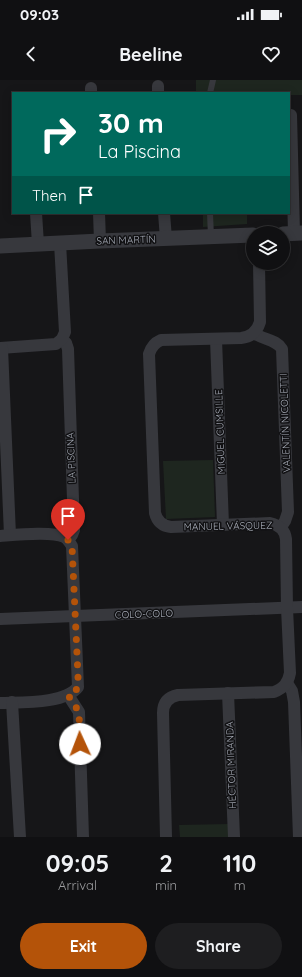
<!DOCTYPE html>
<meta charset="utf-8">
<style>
body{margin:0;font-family:Quicksand,sans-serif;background:#1e1e20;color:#f1f3f6;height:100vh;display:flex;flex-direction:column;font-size:15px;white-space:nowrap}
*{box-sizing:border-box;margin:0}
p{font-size:13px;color:#9c9d9f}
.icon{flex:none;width:22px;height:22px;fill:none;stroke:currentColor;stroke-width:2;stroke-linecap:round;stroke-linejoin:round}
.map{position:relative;height:757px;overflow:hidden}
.side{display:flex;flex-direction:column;background:#101012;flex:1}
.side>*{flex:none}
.top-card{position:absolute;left:12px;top:12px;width:278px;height:122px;border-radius:0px;box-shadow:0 2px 10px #0003,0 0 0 1px #303032;background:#00695c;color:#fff;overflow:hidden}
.tools{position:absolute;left:246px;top:146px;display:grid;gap:8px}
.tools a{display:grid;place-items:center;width:44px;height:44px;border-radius:50%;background:#101012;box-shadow:0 2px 10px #0003,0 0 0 1px #303032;font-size:20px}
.pin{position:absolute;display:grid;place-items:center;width:34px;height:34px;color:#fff;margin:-41px -17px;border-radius:50% 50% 50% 0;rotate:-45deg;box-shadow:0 0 4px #0007}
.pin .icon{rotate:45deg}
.me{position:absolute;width:44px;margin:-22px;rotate:358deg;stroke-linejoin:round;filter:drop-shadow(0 0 3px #0008)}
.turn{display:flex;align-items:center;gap:14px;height:84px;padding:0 20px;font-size:18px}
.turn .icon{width:52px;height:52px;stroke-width:2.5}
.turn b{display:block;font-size:28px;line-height:34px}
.then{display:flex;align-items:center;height:38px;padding:0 20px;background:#0003;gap:8px;font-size:15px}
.eta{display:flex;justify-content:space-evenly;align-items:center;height:68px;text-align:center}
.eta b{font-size:24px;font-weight:700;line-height:28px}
.action{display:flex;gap:8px;margin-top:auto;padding:8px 20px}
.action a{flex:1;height:46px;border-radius:24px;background:#b45309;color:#fff;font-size:16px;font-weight:700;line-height:46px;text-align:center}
.action a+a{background:#1e1e20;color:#f1f3f6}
.status{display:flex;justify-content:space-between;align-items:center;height:28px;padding:0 20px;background:#101012;direction:ltr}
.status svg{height:11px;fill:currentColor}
header{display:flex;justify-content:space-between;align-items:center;height:52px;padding:0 20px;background:#101012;font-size:18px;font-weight:700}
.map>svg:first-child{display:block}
.green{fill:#1e261f}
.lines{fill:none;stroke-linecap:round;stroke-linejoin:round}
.service{stroke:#37383d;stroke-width:6}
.minor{stroke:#37383d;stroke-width:12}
.tertiary{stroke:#37383d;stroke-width:15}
.route{stroke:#b45309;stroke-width:7;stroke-dasharray:0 12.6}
.labels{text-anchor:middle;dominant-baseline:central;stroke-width:3;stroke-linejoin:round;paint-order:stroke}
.street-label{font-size:10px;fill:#a8adb8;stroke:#111113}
</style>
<div class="status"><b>09:03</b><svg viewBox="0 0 49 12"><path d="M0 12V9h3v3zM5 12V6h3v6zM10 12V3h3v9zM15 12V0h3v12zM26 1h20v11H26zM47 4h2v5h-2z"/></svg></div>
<header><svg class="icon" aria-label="back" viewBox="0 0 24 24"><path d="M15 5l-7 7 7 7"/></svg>Beeline<svg class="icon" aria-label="heart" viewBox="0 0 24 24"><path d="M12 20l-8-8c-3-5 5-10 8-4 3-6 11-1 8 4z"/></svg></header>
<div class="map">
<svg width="302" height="757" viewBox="0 0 302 757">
<rect width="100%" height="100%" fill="#161618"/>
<g class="green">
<path d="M196,0H302V15H289V13H196Z"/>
<path d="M203,133H247V144L203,147Z"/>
<path d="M213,380L215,437L166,439L163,381Z"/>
<path d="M229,744V757H180L179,745Z"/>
</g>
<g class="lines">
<g class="service">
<path d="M210,13L213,0"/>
<path d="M210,133L211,157"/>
</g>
<g class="minor">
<path d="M158,6V13"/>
<path d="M91,8V13"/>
<path d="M291,35L294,153"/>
<path d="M36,133L38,164"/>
<path d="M99,133L100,161"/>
<path d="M164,133L166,159"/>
<path d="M254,253C263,260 276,259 282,269L288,432L285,441L281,447"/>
<path d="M62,259L66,263L68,269L74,450L72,455L68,460"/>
<path d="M216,259L223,445"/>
<path d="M0,268L56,264L62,259L65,252L60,163"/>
<path d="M2,268L10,455"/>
<path d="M0,456C14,455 52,451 64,457C68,459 69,462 72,466L78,607C65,624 21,622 0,623"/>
<path d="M0,539L302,527"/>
<path d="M287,603L292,611L294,622L299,757"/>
<path d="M228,613L234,757"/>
<path d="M68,615L79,632L83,757"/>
<path d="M12,622L20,757"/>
<path d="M166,757L163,633C163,623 168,617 178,615L274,612C284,608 288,603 290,593L287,528L286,459C285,450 279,445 270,443L171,447C162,446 157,441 155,433L149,274C151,267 154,263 161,260L241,258C251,257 257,252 260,242L259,183"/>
</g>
<g class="tertiary">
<path d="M283,154L302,153"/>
<path d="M0,166L100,161L253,155"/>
</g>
</g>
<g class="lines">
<path class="route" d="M68,460L72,466L78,596C78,609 79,609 68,615L79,632L80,664"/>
</g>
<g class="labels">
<g class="street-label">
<text transform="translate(126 160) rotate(-2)">SAN MARTÍN</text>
<text transform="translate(285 343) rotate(-92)">VALENTÍN NICOLETTI</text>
<text transform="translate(220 352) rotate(-92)">MIGUEL CUMSILLE</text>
<text transform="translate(71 378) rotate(-92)">LA PISCINA</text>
<text transform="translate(228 446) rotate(-1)">MANUEL VÁSQUEZ</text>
<text transform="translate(144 534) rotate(-2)">COLO-COLO</text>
<text transform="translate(231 685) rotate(-92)">HÉCTOR MIRANDA</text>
</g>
</g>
</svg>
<div class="tools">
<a><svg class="icon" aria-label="layers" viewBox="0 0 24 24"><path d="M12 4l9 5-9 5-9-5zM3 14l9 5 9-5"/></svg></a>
</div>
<div class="pin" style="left:68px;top:460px;background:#d93025"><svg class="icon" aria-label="arrive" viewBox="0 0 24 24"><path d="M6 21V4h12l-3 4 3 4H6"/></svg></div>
<svg class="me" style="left:80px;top:664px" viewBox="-20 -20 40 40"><circle r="19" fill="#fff"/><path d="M0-13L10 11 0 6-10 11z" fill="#b45309"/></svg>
<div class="top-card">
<div class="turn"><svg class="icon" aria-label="right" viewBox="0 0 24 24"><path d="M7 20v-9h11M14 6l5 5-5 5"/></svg><div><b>30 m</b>La Piscina</div></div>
<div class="then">Then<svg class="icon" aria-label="arrive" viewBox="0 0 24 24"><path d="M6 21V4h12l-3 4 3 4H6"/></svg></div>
</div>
</div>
<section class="side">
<div class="eta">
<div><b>09:05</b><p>Arrival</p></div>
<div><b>2</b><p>min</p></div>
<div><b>110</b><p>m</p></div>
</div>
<div class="action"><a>Exit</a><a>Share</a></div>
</section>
